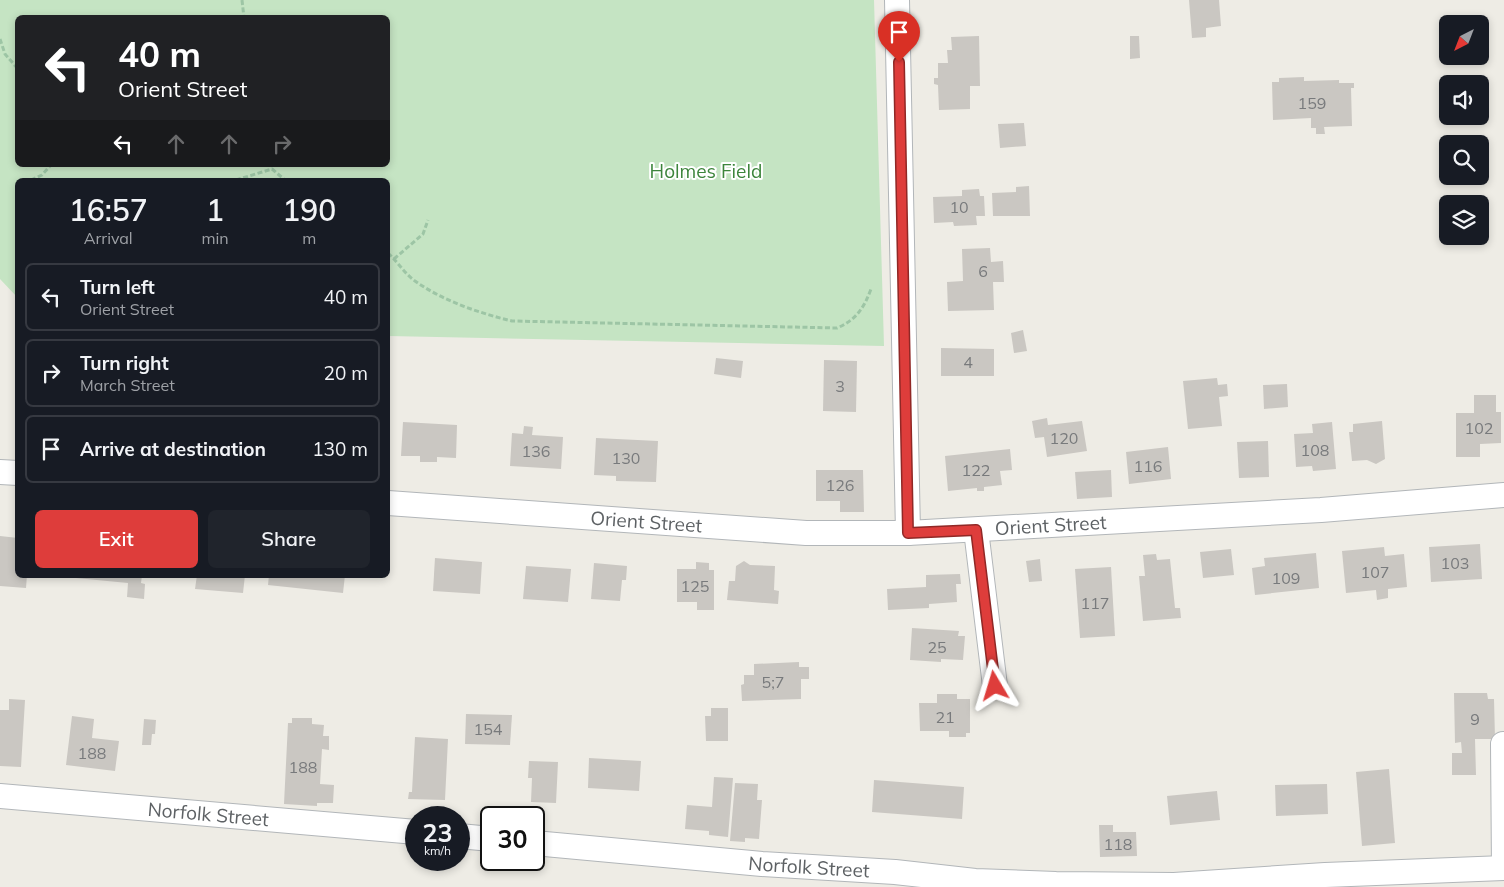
<!DOCTYPE html>
<style>
body{margin:0;font-family:Mulish,sans-serif;background:#20242c;color:#f1f3f6;height:100vh;display:flex;flex-direction:column;font-size:19px;white-space:nowrap}
*{box-sizing:border-box;margin:0}
p{font-size:16px;color:#9ea1a6}
.icon{flex:none;width:28px;height:28px;fill:none;stroke:currentColor;stroke-width:2;stroke-linecap:round;stroke-linejoin:round}
.map{position:relative;flex:1;overflow:hidden}
.sheet{position:absolute;left:15px;top:178px;width:375px;height:400px;display:flex;flex-direction:column;background:#171b24;border-radius:8px;box-shadow:0 2px 8px #0003}
.sheet>*{flex:none}
.banner{position:absolute;left:15px;top:15px;width:375px;height:152px;border-radius:8px;box-shadow:0 2px 8px #0003;background:#202124;color:#fff;overflow:hidden}
.needle{width:32px;rotate:222deg}
.buttons{position:absolute;left:1439px;top:15px;display:grid;gap:10px}
.buttons a{display:grid;place-items:center;width:50px;height:50px;border-radius:8px;background:#171b24;box-shadow:0 2px 8px #0003;font-size:25px}
.speed{position:absolute;left:405px;top:806px;display:flex;gap:10px;font-size:25px;font-weight:700;text-align:center}
.speed>*{display:grid;place-content:center;width:65px;height:65px;border-radius:50%;background:#171b24;box-shadow:0 2px 8px #0003;line-height:1}
.speed small{font-size:12px;font-weight:400}
.speed .limit{border:2px solid #111;border-radius:8px;background:#fff;color:#111}
.pin{position:absolute;display:grid;place-items:center;width:42px;height:42px;color:#fff;margin:-51px -21px;border-radius:50% 50% 50% 0;rotate:-45deg;box-shadow:0 0 5px #0007}
.pin .icon{rotate:45deg}
.me{position:absolute;width:55px;margin:-28px;rotate:353deg;stroke-linejoin:round;filter:drop-shadow(0 0 4px #0008)}
.turn{display:flex;align-items:center;gap:18px;height:105px;padding:0 20px;font-size:22px}
.turn .icon{width:65px;height:65px;stroke-width:2.5}
.turn b{display:block;font-size:35px;line-height:42px}
.lanes{display:flex;align-items:center;height:48px;padding:0 20px;background:#0003;justify-content:center;gap:25px;direction:ltr}
.lanes .off{opacity:.35}
.eta{display:flex;justify-content:space-evenly;align-items:center;height:85px;text-align:center}
.eta b{font-size:30px;font-weight:600;line-height:35px}
.cta{display:flex;gap:10px;margin-top:auto;padding:10px 20px}
.cta a{flex:1;height:58px;border-radius:8px;background:#de3d3b;color:#fff;font-size:20px;font-weight:600;line-height:58px;text-align:center}
.cta a+a{background:#20242c;color:#f1f3f6}
ul{padding:0;list-style:none}
li{display:flex;align-items:center;gap:15px;height:68px;margin:0 10px 8px;padding:0 10px;border:2px solid #363941;border-radius:8px}
li div{flex:1}
li b{display:block;font-size:19px}
li em{font-style:normal}
.map>svg:first-child{display:block}
.green{fill:#c5e4c3;fill-rule:evenodd}
.building{fill:#cac7c2}
.lines{fill:none;stroke-linecap:round;stroke-linejoin:round}
.minor-casing{stroke:#b2b6b9;stroke-width:26}
.path{stroke:#9dc5a5;stroke-width:3;stroke-dasharray:5 2.5;stroke-linecap:butt}
.minor{stroke:#fff;stroke-width:24}
.route-casing{stroke:#902826;stroke-width:12}
.route{stroke:#de3d3b;stroke-width:9}
.labels{text-anchor:middle;dominant-baseline:central;stroke-width:4;stroke-linejoin:round;paint-order:stroke}
.number-label{font-size:16px;fill:#787a7c}
.park-label{font-size:19px;fill:#3d853c;stroke:#fff}
.street-label{font-size:19px;fill:#5d6164;stroke:#fff}
</style>
<div class="map">
<svg width="1504" height="887" viewBox="0 0 1504 887">
<rect width="100%" height="100%" fill="#eeece5"/>
<path class="green" d="M0,0H874L884,346L388,336V180H18L17,297L0,279ZM18,18H388V165H18Z"/>
<g class="building">
<path d="M1189,0H1219L1221,26L1206,28V37L1192,38Z"/>
<path d="M979,36L980,86H970V109L939,110L938,85L934,84V78H938V63H948L947,50H952L951,37Z"/>
<path d="M1130,36H1139L1140,58L1130,59Z"/>
<path d="M1304,77V81L1339,80V83H1354V88H1351L1352,126L1324,127L1325,134H1316V128H1311V118L1273,120L1272,82H1279V78Z"/>
<path d="M1024,123L1026,146L1000,148L998,124Z"/>
<path d="M1029,186L1030,216H993L992,193L1016,192V187Z"/>
<path d="M979,189L980,196H984L985,216H976L977,225L954,226L953,222L934,223L933,197L962,196V190Z"/>
<path d="M990,248L991,262L1003,261L1004,282H993L994,310L948,311L947,282L963,281L962,249Z"/>
<path d="M1023,330L1027,351L1014,353L1011,333Z"/>
<path d="M941,348L994,349V376H941Z"/>
<path d="M716,358L743,361L741,378L714,374Z"/>
<path d="M824,360L857,361L856,412L823,411Z"/>
<path d="M1217,378L1218,385L1227,384L1228,396L1219,397L1222,426L1188,429L1183,381Z"/>
<path d="M1287,384L1288,407L1264,409L1263,385Z"/>
<path d="M1474,395H1496V412H1501V443L1480,444V457H1456V413H1474Z"/>
<path d="M1047,418L1048,425L1082,421L1087,451L1047,457L1044,437L1035,438L1032,421Z"/>
<path d="M1382,421L1385,459L1376,464L1367,460L1352,461L1349,432H1353V424Z"/>
<path d="M403,422L457,425L456,458L437,457V462H420V456H401Z"/>
<path d="M1332,422L1336,469L1313,471L1312,466L1296,467L1294,434L1313,433L1312,424Z"/>
<path d="M524,426L533,427L532,435L563,437L561,469L510,466L512,433L523,434Z"/>
<path d="M596,438L658,441L656,482L616,481V476L594,475Z"/>
<path d="M1268,441L1269,477L1239,478L1237,442Z"/>
<path d="M1168,447L1171,479L1129,484L1126,452Z"/>
<path d="M1010,449L1012,470L1000,471L1002,485L984,487V491H977V488L948,491L945,456Z"/>
<path d="M816,470H863L864,512H840V501H816Z"/>
<path d="M1111,470L1112,497L1077,499L1075,472Z"/>
<path d="M0,536L18,538V575H27L26,588L0,586Z"/>
<path d="M1480,544L1482,579L1431,582L1429,547Z"/>
<path d="M1384,547L1385,556L1404,554L1407,587L1388,589V598L1377,600L1376,590L1346,593L1342,551Z"/>
<path d="M1231,549L1234,575L1203,578L1200,552Z"/>
<path d="M1316,553L1319,588L1255,595L1252,568L1265,566L1264,558Z"/>
<path d="M1156,554L1157,560L1170,559L1175,608H1180L1181,618L1143,621L1139,576H1145L1143,555Z"/>
<path d="M435,558L482,562L480,594L433,591Z"/>
<path d="M1040,559L1042,581L1029,582L1026,561Z"/>
<path d="M744,561L750,565L775,566L774,590L779,591L778,604L727,600L729,581H735L736,566Z"/>
<path d="M696,562L709,563V570H714V610H697V602H677V569H696Z"/>
<path d="M594,563L627,566L626,580H622L620,601L591,599Z"/>
<path d="M526,566L571,569L568,602L523,599Z"/>
<path d="M1111,567L1115,636L1080,638L1075,569Z"/>
<path d="M960,574L961,584H956L957,602L929,604V608L888,610L887,589L926,587V575Z"/>
<path d="M77,575H142L141,583L145,584L144,599L127,597L128,583L76,578Z"/>
<path d="M197,575H245L243,593L195,589Z"/>
<path d="M269,575H345L343,593L268,585Z"/>
<path d="M912,628L959,631L958,636H965L963,660L941,659V662L910,660Z"/>
<path d="M799,662V667H809V679H801V699L742,701L741,685L744,684V675H754V664Z"/>
<path d="M1454,693H1487L1488,699H1494L1495,739H1475L1476,775H1452V753H1462L1461,742L1455,743Z"/>
<path d="M937,694H957V699H970V733H966V737H949V731H920L919,703H937Z"/>
<path d="M9,699L25,700L21,767L0,766V710H9Z"/>
<path d="M711,708H728V741H706L705,716H711Z"/>
<path d="M466,714L512,715L510,745L465,744Z"/>
<path d="M72,716L94,719L92,738L119,741L115,771L66,765Z"/>
<path d="M292,718H312V724L324,725L323,736H329V750L322,749L320,784L334,785L333,803H317V806L284,804L288,723H292Z"/>
<path d="M144,719L156,720L155,734H152L151,745H142Z"/>
<path d="M415,737L448,739L445,800L408,799L409,792H412Z"/>
<path d="M589,758L641,761L639,791L588,788Z"/>
<path d="M529,761L558,762L556,803L531,802L532,778H528Z"/>
<path d="M1389,769L1395,843L1362,846L1356,772Z"/>
<path d="M714,777L733,778L728,837L709,835V831L685,829L687,805L712,807Z"/>
<path d="M874,780L964,787L962,819L872,812Z"/>
<path d="M735,783L758,784L757,800H762L759,839L745,838V842L730,841Z"/>
<path d="M1327,784L1328,814L1276,816L1275,785Z"/>
<path d="M1217,791L1220,820L1170,825L1167,796Z"/>
<path d="M1099,825H1113V832H1136L1137,856L1100,857Z"/>
</g>
<g class="lines">
<g class="minor-casing">
<g id="minor">
<path d="M897,0L908,533"/>
<path d="M0,472L18,473"/>
<path id="s1" d="M388,503L806,533H908L1321,510L1504,495"/>
<path d="M976,530L995,686"/>
<path d="M1503,744L1504,868"/>
<path id="s2" d="M0,796L416,832"/>
<path d="M459,836L491,839"/>
<path id="s3" d="M534,843L762,864L895,872L975,881L1056,884L1174,885L1325,875L1504,868"/>
</g>
</g>
<g class="path">
<path d="M242,0L244,18"/>
<path d="M0,39L5,54L18,69"/>
<path d="M31,180L42,175L51,165"/>
<path d="M236,180L272,169L285,180"/>
<path d="M18,193V224"/>
<path d="M388,253C397,261 404,273 415,281C443,301 479,313 512,321L837,328C856,320 864,308 871,289"/>
<path d="M394,259L423,234L428,220"/>
</g>
<use href="#minor" class="minor"/>
</g>
<g class="lines">
<g class="route-casing">
<path id="route" d="M899,62L908,533L976,530L995,686"/>
</g>
<use href="#route" class="route"/>
</g>
<g class="labels">
<g class="number-label">
<text x="1312" y="103">159</text>
<text x="959" y="207">10</text>
<text x="983" y="271">6</text>
<text x="968" y="362">4</text>
<text x="840" y="386">3</text>
<text x="1479" y="428">102</text>
<text x="1064" y="438">120</text>
<text x="1315" y="450">108</text>
<text x="536" y="451">136</text>
<text x="626" y="458">130</text>
<text x="1148" y="466">116</text>
<text x="976" y="470">122</text>
<text x="840" y="485">126</text>
<text x="1455" y="563">103</text>
<text x="1375" y="572">107</text>
<text x="1286" y="578">109</text>
<text x="695" y="586">125</text>
<text x="1095" y="603">117</text>
<text x="937" y="647">25</text>
<text x="773" y="682">5;7</text>
<text x="945" y="717">21</text>
<text x="1475" y="719">9</text>
<text x="488" y="729">154</text>
<text x="92" y="753">188</text>
<text x="303" y="767">188</text>
<text x="1118" y="844">118</text>
</g>
<g class="park-label">
<text x="706" y="171">Holmes Field</text>
</g>
<g class="street-label">
<text stroke="none"><textPath href="#s1" startOffset="259">Orient Street</textPath></text>
<text stroke="none"><textPath href="#s1" startOffset="664">Orient Street</textPath></text>
<text stroke="none"><textPath href="#s2" startOffset="209">Norfolk Street</textPath></text>
<text stroke="none"><textPath href="#s3" startOffset="276">Norfolk Street</textPath></text>
</g>
</g>
</svg>
<div class="buttons">
<a><svg class="needle" viewBox="-14 -14 28 28"><path d="M0-13l5 13h-10z" fill="#e53935"/><path d="M0 13l5-13h-10z" fill="#9ea1a6"/></svg></a>
<a><svg class="icon" aria-label="sound" viewBox="0 0 24 24"><path d="M4 9h4l5-4v14l-5-4H4zM17 9q2 3 0 6"/></svg></a>
<a><svg class="icon" aria-label="search" viewBox="0 0 24 24"><circle cx="10" cy="10" r="6"/><path d="M15 15l6 6"/></svg></a>
<a><svg class="icon" aria-label="layers" viewBox="0 0 24 24"><path d="M12 4l9 5-9 5-9-5zM3 14l9 5 9-5"/></svg></a>
</div>
<div class="speed"><div>23<small>km/h</small></div><div class="limit">30</div></div>
<div class="pin" style="left:899px;top:62px;background:#d93025"><svg class="icon" aria-label="arrive" viewBox="0 0 24 24"><path d="M6 21V4h12l-3 4 3 4H6"/></svg></div>
<svg class="me" style="left:995px;top:686px" viewBox="-20 -20 40 40"><path d="M0-17L14 15 0 8-14 15z" fill="#de3d3b" stroke="#fff" stroke-width="4"/></svg>
<div class="banner">
<div class="turn"><svg class="icon" aria-label="left" viewBox="0 0 24 24"><path d="M17 20v-9H6M10 6l-5 5 5 5"/></svg><div><b>40 m</b>Orient Street</div></div>
<div class="lanes"><svg class="icon" aria-label="left" viewBox="0 0 24 24"><path d="M17 20v-9H6M10 6l-5 5 5 5"/></svg><svg class="icon off" aria-label="ahead" viewBox="0 0 24 24"><path d="M12 20V5M6 11l6-6 6 6"/></svg><svg class="icon off" aria-label="ahead" viewBox="0 0 24 24"><path d="M12 20V5M6 11l6-6 6 6"/></svg><svg class="icon off" aria-label="right" viewBox="0 0 24 24"><path d="M7 20v-9h11M14 6l5 5-5 5"/></svg></div>
</div>
<section class="sheet">
<div class="eta">
<div><b>16:57</b><p>Arrival</p></div>
<div><b>1</b><p>min</p></div>
<div><b>190</b><p>m</p></div>
</div>
<ul>
<li><svg class="icon" aria-label="left" viewBox="0 0 24 24"><path d="M17 20v-9H6M10 6l-5 5 5 5"/></svg><div><b>Turn left</b><p>Orient Street</p></div><em>40 m</em></li>
<li><svg class="icon" aria-label="right" viewBox="0 0 24 24"><path d="M7 20v-9h11M14 6l5 5-5 5"/></svg><div><b>Turn right</b><p>March Street</p></div><em>20 m</em></li>
<li><svg class="icon" aria-label="arrive" viewBox="0 0 24 24"><path d="M6 21V4h12l-3 4 3 4H6"/></svg><div><b>Arrive at destination</b></div><em>130 m</em></li>
</ul>
<div class="cta"><a>Exit</a><a>Share</a></div>
</section>
</div>
